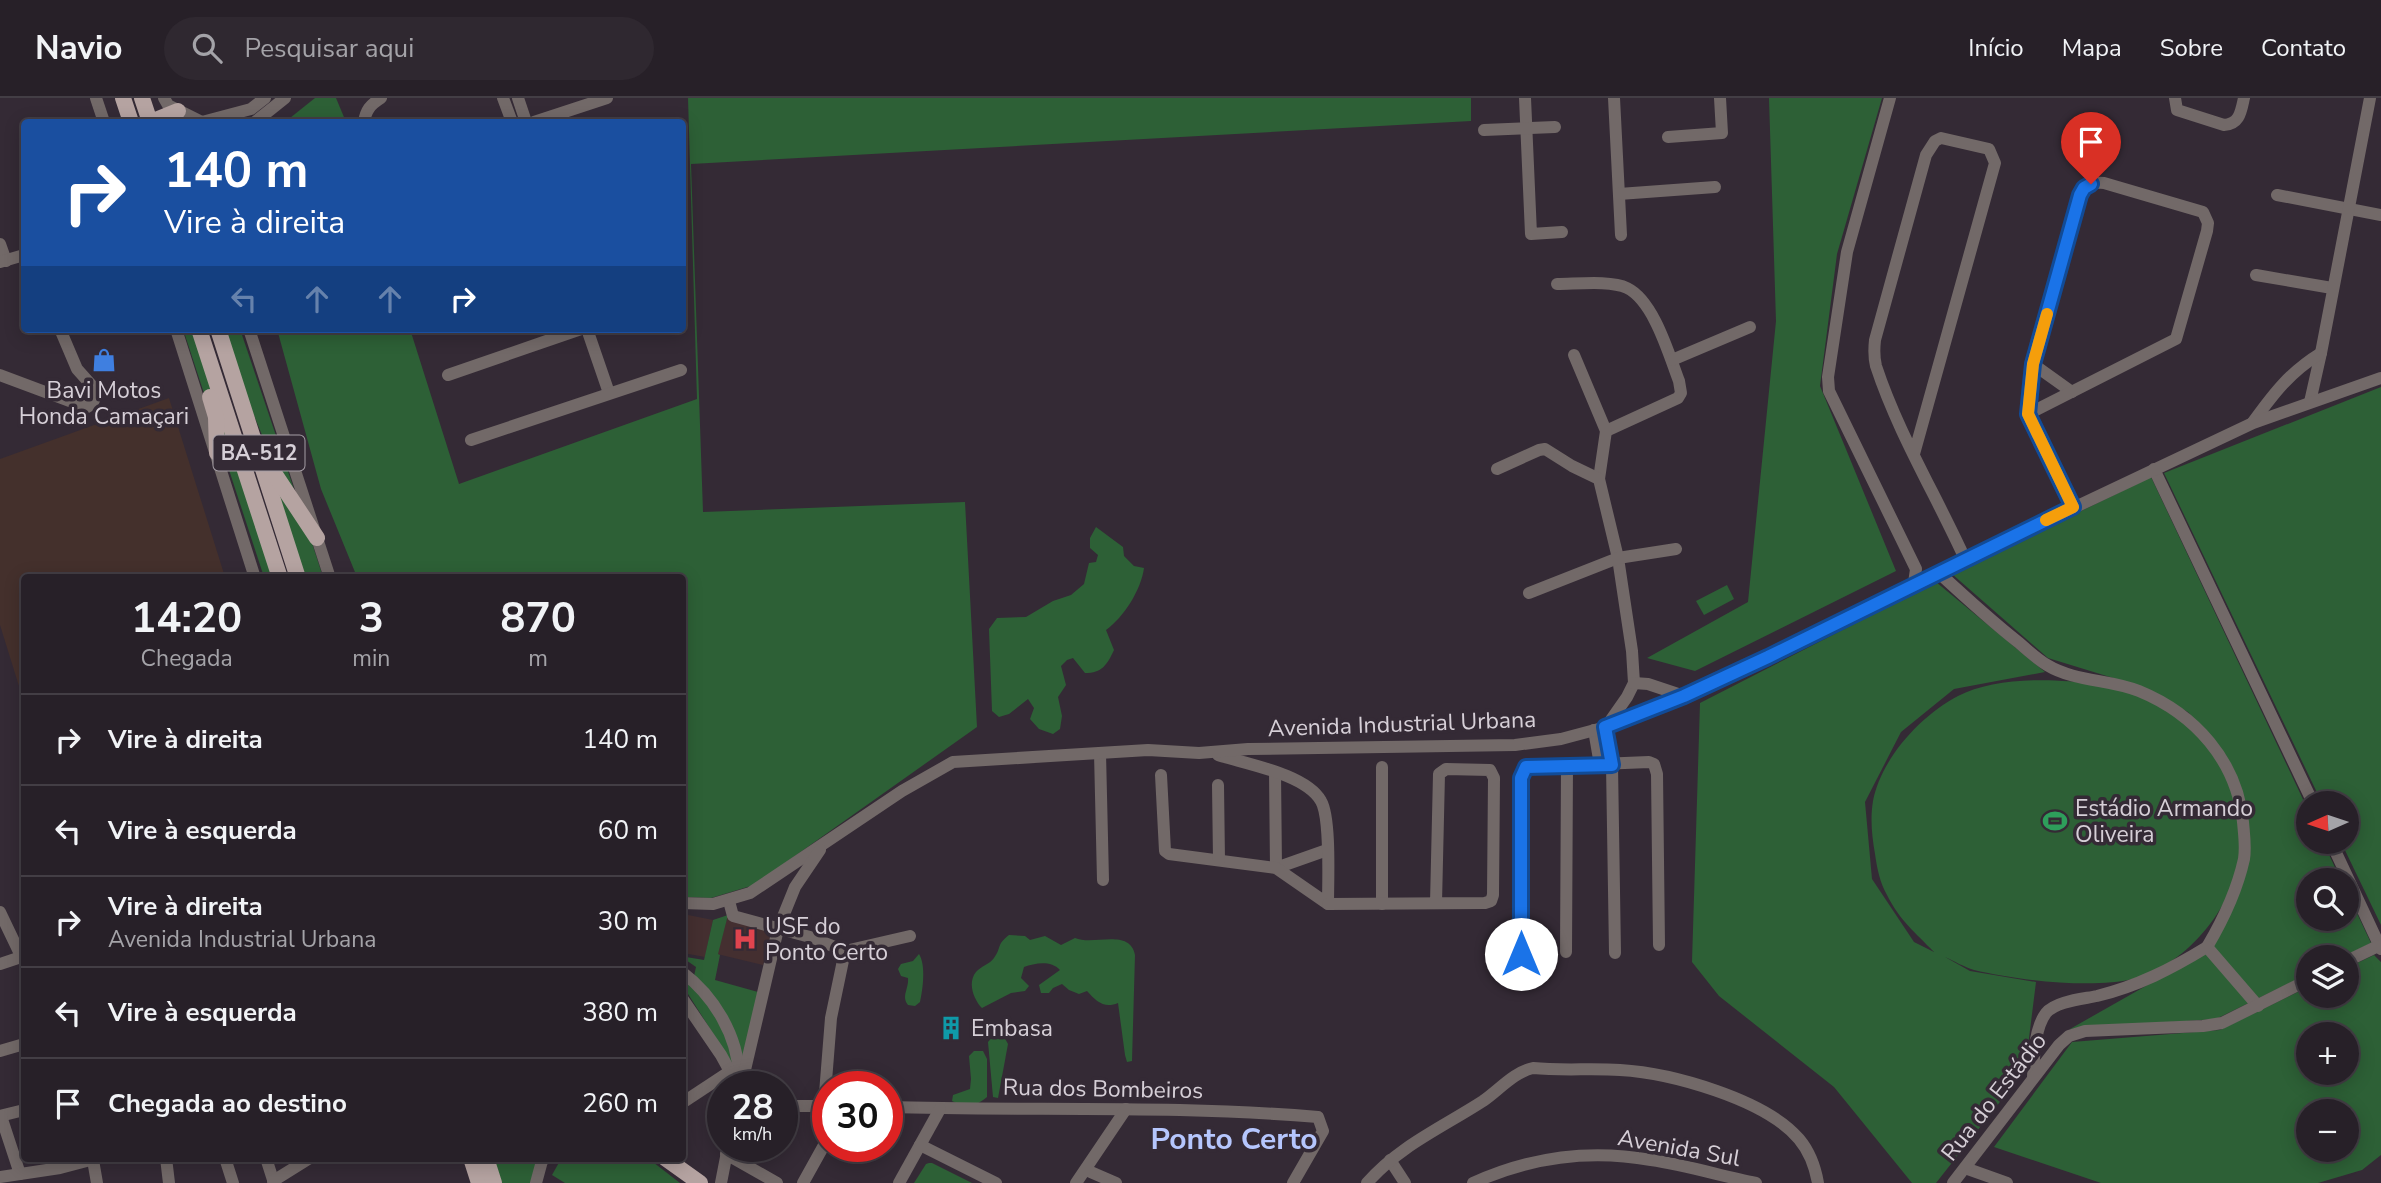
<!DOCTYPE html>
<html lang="pt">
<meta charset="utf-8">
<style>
body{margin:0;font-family:"Nunito Sans",sans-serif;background:#2f2830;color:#f1f3f6;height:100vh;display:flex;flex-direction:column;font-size:26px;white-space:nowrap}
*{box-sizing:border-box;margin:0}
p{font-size:23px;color:#a4a3a8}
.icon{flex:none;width:38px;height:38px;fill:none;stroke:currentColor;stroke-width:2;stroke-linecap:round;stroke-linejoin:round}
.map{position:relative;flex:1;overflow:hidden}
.panel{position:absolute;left:21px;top:476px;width:665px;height:588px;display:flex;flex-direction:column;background:#272028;border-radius:7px;box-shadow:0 4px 18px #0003,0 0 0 2px #433e45}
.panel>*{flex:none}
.banner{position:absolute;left:21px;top:21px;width:665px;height:214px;border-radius:7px;box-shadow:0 4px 18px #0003,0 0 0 2px #433e45;background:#1a4fa0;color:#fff;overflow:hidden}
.needle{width:46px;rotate:267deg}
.buttons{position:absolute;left:2296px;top:693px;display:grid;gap:14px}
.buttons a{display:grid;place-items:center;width:63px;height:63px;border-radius:50%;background:#272028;box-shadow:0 4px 18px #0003,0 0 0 2px #433e45;font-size:35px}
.speed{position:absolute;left:707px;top:973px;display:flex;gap:14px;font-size:35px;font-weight:700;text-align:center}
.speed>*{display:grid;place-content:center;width:91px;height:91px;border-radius:50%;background:#272028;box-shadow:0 4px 18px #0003,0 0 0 2px #433e45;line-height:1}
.speed small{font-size:18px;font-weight:400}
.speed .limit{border:10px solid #d22;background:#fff;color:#111}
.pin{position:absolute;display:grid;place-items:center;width:60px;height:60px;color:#fff;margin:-72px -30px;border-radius:50% 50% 50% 0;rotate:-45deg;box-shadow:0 0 7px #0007}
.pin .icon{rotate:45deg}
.me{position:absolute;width:77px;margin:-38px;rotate:0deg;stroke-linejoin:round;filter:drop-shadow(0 0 5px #0008)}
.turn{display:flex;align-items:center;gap:24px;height:147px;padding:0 28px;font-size:32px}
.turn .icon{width:91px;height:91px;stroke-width:2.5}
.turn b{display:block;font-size:49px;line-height:60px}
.lanes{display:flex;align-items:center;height:66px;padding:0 28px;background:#0003;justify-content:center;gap:35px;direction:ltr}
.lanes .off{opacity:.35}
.eta{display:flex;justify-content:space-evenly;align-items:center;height:119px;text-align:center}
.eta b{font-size:42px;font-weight:700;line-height:49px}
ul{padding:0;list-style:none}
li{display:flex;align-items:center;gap:21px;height:91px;padding:0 28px;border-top:2px solid #433e45}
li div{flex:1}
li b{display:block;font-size:26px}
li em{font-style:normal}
header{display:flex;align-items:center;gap:42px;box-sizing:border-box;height:98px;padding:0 35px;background:#272028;border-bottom:2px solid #433e45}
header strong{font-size:33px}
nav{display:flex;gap:38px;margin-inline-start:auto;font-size:24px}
.search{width:490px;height:63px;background:#2f2830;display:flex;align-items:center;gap:18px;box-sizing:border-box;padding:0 24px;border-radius:38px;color:#a4a3a8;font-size:26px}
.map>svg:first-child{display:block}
.commercial{fill:#44302c}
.medical{fill:#442f30}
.green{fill:#2d6036;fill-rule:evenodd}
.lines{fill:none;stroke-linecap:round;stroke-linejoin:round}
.minor{stroke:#726968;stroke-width:12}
.major{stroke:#b5a3a1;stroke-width:16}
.route-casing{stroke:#114b97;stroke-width:18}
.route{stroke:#1a73e8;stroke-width:12}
.slow{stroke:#f59e0b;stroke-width:12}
.labels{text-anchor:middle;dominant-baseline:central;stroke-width:7;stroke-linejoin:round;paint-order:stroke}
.shield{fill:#342a35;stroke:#a59ea6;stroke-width:2}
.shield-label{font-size:21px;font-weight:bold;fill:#d6cfd7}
.poi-label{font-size:23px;fill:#d6cfd7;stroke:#342a35;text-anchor:start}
.street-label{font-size:23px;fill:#d6cfd7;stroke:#342a35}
.district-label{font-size:30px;font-weight:bold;fill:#b5c6fd;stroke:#342a35}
</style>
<header>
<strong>Navio</strong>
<div class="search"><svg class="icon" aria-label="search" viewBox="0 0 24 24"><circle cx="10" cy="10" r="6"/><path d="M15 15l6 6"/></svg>Pesquisar aqui</div>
<nav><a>Início</a><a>Mapa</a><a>Sobre</a><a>Contato</a></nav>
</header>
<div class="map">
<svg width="2381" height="1085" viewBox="0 0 2381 1085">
<rect width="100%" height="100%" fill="#342a35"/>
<path class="commercial" d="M169,300L225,479L24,480L23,601L0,527V361Z"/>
<g class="medical">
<path d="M683,816L713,822L705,859L683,855Z"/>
<path d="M728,817L773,827L763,867L717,856Z"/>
</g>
<g class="green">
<path d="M315,0H336L346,24H285Z"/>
<path d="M688,0H1471V23L691,66L703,414L965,404L977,629L754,787L711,800L683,799L682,480L357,479L321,391L277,231H410L459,386L697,301Z"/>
<path d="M1769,0H1882L1837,156L1820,288L1896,473L1695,573L1647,560L1748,504L1776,223Z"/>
<path d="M183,231H195L276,479H264Z"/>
<path d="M223,231H240L298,403L271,359L239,281Z"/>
<path d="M2381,289V827L2341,744H2347V705H2322L2164,375Z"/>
<path d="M271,377L312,445L323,479H304Z"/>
<path d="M2151,379L2308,712V744H2323L2341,782H2308V821H2347V794L2371,845L2343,859H2308V876L2216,921L2070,931L2211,851L2248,760L2226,657L2188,614L2136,587L2048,560L1952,476Z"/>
<path d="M1096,429L1123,449L1124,458L1134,468L1144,470C1141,492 1124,519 1106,532L1114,552C1107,567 1102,575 1085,575L1073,560L1067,562L1061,568L1066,587L1058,599L1062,618L1060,631L1053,636L1039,631L1030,621L1034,610L1028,601L1009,616L999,619L992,613L989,531L997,520L1026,519L1053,503L1071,497L1084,486L1089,465L1096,464L1098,457L1090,450V440Z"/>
<path d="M1936,484L2045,574L1954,591L1901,634L1865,704L1872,781L1914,844L1934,854C1915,834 1900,823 1887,797C1880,785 1877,770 1875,756C1872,739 1870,721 1873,703C1881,661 1920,618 1958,598C2004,574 2093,580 2141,598C2153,603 2185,624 2195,632C2201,638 2229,677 2231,685C2234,693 2234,703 2235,711C2237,722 2240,732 2240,743C2242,802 2188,867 2133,881C2092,891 2015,882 1974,872C1964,869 1954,863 1945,859L1970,873L2036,884L2025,972L1936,1085H1912L1834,989L1719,898L1692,864L1700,605Z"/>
<path d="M1727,487L1734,501L1704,517L1696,503Z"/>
<path d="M728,817L718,856L720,857L715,882L758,894L742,965L733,967L683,888V881L694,878L696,869L683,860L686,859L704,862L713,822Z"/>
<path d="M1009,837L1025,838L1030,842L1045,838L1061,847L1075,840C1093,848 1130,830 1135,857L1132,963L1127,964L1125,957L1118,905C1104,911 1096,903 1087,893L1079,896L1069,892L1062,886L1053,890L1049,895H1041L1039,887L1060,872C1051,862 1035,865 1024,869L1021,880L1029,888L1025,893L1011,895L982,910C974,902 967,885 976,874C981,868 990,866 994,860C1002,849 996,847 1009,837Z"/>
<path d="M919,856C926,867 923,891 920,904L915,908L908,907C901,898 909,891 908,880L901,878L898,871L901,866L913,863Z"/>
<path d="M2374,857L2381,864V1057L2362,1072L2318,1085H2101L1994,1049L2072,944L2220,932L2308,889V898H2347V870ZM2308,936H2347V975H2308ZM2308,1013H2347V1052H2308Z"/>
<path d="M995,936L1003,937L1008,946L998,1000L993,999L988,944Z"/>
<path d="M974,953H983L987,961V999C975,1009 966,1010 952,1003L953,997L970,991L971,981L969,958Z"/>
<path d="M494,1061L522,1063L541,1062L530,1085H502Z"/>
<path d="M561,1061H649L680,1085H565L552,1077Z"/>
<path d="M929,1065H932L972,1085H914L926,1066Z"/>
</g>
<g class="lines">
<g class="minor">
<path d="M96,0L104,24"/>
<path d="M164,0L168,7L202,24"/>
<path d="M503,0L512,24"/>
<path d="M518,0L526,24"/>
<path d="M1525,0L1531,136L1562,134"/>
<path d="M1614,0L1621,137"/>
<path d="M1890,0L1847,154L1828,279L1829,293L1916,471L1914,485"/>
<path d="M2175,0L2177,12L2224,27C2240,26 2241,13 2244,0"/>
<path d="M202,24L251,11L265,0"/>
<path d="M255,24L285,0"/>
<path d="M364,24C366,12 370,7 381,0"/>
<path d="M534,24L607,0"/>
<path d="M1484,32L1555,29"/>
<path d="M1668,39L1722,35L1720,0"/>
<path d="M1619,96L1715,89"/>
<path d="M2277,97L2381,117"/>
<path d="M0,146L6,163"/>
<path d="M0,164L24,157"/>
<path d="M2256,177L2332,190"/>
<path d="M1557,186C1576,186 1611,182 1627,190C1654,203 1669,257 1679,283L1681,295L1678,300L1606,333"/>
<path d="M176,231L255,480"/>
<path d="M249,231L330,480"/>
<path d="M587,231L609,295"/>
<path d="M1574,257L1606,333L1599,381"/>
<path d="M1672,262L1750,229"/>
<path d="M2033,266L2072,294"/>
<path d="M0,277L80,307L87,309L92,306L96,298L94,290L77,271L60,231"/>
<path d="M448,277L581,231"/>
<path d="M2310,304L2321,255L2370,0"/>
<path d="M2028,316L2176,241L2207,133L2208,125L2203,114L2104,85C2092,84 2086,87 2079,97L2033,266L2028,316L2073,409"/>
<path d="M2253,324C2274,295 2290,274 2321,255"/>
<path d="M471,342L681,272"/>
<path d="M1914,356L1995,65L1989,51L1941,40L1935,43L1926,57L1875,242C1874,251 1874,260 1876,268C1898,335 1936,397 1965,461"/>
<path d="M1497,371L1539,352L1545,351L1572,368L1599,381L1618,460L1632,553L1634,585L1627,599L1606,629L1612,667L1615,855"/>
<path d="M2154,371L2313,705"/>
<path d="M1938,474C1964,498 1990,522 2018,544C2027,552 2037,561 2047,567C2075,584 2110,581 2139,593C2195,616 2237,663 2243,724C2244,736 2246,749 2244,761C2237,793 2223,822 2207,849"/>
<path d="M1529,495L1618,460L1676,451"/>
<path d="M1634,585L1648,586L1684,598"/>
<path d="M1594,632L1600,667"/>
<path d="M1100,655L1103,782"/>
<path d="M1382,669V806"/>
<path d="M1275,674L1276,770L1327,752"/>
<path d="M1161,677L1165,753L1169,756L1276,770L1328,806C1328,784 1331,720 1321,703C1306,676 1246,666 1218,657"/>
<path d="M1218,687L1219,762"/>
<path d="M2331,744L2381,851"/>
<path d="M729,803L733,818L810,839L845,853L910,838"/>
<path d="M682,805L713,806L750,795L902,693L953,664L1148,652L1199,655L1248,651L1515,647L1561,641L1606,629L1684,598L1768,559L1938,474L2253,325L2381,280"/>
<path d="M1328,806L1485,805L1491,803L1493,797L1494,680L1490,672L1446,671L1439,676L1436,805"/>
<path d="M0,814L21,858"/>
<path d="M1566,854L1567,667"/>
<path d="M1521,856V680L1526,669L1649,664L1654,666L1657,676L1659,847"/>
<path d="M2347,863L2378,848"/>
<path d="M0,866L24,858"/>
<path d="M682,874C714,898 738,938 739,978"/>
<path d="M682,900L721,957L738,988"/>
<path d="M0,953L24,946"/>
<path d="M2033,979C2034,960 2034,931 2046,915C2056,903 2083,901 2097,898C2138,888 2171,871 2207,849L2258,908"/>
<path d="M741,989L778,831L795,789L820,752"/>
<path d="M682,1005L729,974"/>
<path d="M782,1008H828"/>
<path d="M824,1008L831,920L845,853"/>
<path d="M887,1009C1031,1013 1175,1007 1318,1019L1323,1033L1293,1085"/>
<path d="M0,1018L24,1012"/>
<path d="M1,1018L20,1076"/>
<path d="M920,1047L996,1085"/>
<path d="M726,1056L777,1085"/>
<path d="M166,1060L169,1085"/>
<path d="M225,1060L233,1085"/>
<path d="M266,1060L274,1085"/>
<path d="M93,1062L97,1085"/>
<path d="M1390,1062L1405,1085"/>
<path d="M1965,1070L2007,1085"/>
<path d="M1086,1072L1116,1085"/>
<path d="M0,1079L60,1070L98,1060"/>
<path d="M273,1083L310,1060"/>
<path d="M536,1085L542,1063L546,1060"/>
<path d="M721,1085L728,1049"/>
<path d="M803,1085L828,1040"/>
<path d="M899,1085L940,1011"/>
<path d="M1076,1085L1126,1011"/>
<path d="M1367,1085C1399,1048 1443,1029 1483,1003C1499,992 1514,974 1533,970C1562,973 1591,970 1620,972C1671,975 1765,1001 1799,1041C1810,1054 1815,1068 1818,1085"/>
<path d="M1473,1085C1530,1059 1589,1051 1651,1062C1686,1067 1721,1078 1756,1085"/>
<path d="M1953,1085L2059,947L2069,938L2085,933L2203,928L2222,925L2308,882"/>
</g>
<g class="major">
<path d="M123,0L131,24"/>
<path d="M142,0L150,24"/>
<path d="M151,24L178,13"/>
<path d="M199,231L280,480"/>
<path d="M218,231L298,480"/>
<path d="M210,299L216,319L217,355"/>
<path d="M270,369L317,440"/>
<path d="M471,1060L479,1085"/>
<path d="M486,1060L494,1085"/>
<path d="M665,1060L700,1085"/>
</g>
</g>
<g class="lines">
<g class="route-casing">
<path id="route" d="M1521,856V680L1526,669L1612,667L1605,629L1684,598L1768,559L2073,409L2028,316L2033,266L2080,97L2084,90L2091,86"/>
</g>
<use href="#route" class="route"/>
<path class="slow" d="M2046,422L2073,409L2028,316L2033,266L2047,216"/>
</g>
<defs>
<g id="shop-bare" transform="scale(1.89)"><path d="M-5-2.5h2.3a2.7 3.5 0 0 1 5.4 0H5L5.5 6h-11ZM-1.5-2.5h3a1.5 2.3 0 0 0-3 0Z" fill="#3f7fe0" stroke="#342a35" stroke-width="2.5" paint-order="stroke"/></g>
<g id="stadium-bare" transform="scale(1.89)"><path d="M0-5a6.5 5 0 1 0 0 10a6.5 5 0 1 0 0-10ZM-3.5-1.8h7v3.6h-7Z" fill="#2e9e5b" stroke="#342a35" stroke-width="2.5" paint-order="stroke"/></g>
<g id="hospital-bare" transform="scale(1.89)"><path d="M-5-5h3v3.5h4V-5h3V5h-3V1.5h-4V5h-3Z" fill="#e0444e" stroke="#342a35" stroke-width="2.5" paint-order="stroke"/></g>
<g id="building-bare" transform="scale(1.89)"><path d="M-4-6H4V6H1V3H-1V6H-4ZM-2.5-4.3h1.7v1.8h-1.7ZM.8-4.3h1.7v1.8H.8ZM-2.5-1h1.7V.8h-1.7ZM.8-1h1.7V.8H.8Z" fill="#0f9aa8" stroke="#342a35" stroke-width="2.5" paint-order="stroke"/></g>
</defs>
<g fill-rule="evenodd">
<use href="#shop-bare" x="104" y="262"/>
<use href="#stadium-bare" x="2055" y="723"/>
<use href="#hospital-bare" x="745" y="841"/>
<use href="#building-bare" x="951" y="930"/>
</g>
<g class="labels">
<rect class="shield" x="213.5" y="337.5" width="91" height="35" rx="5"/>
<g class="shield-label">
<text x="259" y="355">BA-512</text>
</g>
<g class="poi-label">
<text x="104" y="292" text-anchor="middle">Bavi Motos<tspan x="104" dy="26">Honda Camaçari</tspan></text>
<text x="2075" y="710">Estádio Armando<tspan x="2075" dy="26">Oliveira</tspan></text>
<text x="765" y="828">USF do<tspan x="765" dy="26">Ponto Certo</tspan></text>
<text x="971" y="930">Embasa</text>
</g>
<g class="street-label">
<text transform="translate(1402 626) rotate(-2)">Avenida Industrial Urbana</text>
<text transform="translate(1103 991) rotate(1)">Rua dos Bombeiros</text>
<text transform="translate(1994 999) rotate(-52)">Rua do Estádio</text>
<text transform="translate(1679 1050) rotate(10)">Avenida Sul</text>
</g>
<g class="district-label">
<text x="1234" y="1041">Ponto Certo</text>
</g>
</g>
</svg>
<div class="buttons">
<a><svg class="needle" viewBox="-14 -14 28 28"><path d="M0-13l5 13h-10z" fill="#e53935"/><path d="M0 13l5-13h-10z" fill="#a4a3a8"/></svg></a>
<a><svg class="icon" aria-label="search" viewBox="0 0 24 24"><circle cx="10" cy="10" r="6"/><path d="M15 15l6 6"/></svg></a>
<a><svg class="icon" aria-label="layers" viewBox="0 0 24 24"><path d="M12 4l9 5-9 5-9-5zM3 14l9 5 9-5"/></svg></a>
<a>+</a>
<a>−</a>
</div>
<div class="speed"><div>28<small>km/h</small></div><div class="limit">30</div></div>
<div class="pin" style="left:2091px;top:86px;background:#d93025"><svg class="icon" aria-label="arrive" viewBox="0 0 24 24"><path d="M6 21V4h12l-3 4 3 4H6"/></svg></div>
<svg class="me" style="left:1521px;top:856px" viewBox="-20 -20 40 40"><circle r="19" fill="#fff"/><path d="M0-13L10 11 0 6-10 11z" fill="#1a73e8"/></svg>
<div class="banner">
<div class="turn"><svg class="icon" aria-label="right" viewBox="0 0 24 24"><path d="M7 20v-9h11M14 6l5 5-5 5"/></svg><div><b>140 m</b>Vire à direita</div></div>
<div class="lanes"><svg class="icon off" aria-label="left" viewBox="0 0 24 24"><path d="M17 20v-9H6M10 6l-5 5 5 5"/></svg><svg class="icon off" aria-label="ahead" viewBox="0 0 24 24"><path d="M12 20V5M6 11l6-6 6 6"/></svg><svg class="icon off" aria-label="ahead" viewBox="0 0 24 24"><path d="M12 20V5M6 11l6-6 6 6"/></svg><svg class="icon" aria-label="right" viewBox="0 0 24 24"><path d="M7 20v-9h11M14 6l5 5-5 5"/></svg></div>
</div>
<section class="panel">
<div class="eta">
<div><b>14:20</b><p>Chegada</p></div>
<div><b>3</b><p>min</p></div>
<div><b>870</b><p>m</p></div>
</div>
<ul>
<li><svg class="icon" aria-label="right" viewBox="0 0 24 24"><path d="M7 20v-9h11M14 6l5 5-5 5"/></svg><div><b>Vire à direita</b></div><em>140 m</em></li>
<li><svg class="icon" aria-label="left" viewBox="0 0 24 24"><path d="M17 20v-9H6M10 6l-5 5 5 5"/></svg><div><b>Vire à esquerda</b></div><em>60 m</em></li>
<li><svg class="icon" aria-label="right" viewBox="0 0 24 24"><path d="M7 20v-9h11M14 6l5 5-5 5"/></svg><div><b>Vire à direita</b><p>Avenida Industrial Urbana</p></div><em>30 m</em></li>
<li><svg class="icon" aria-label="left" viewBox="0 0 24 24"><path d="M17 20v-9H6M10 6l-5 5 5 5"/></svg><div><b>Vire à esquerda</b></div><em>380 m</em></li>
<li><svg class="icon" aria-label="arrive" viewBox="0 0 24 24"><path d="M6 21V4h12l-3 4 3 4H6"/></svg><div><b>Chegada ao destino</b></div><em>260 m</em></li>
</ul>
</section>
</div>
